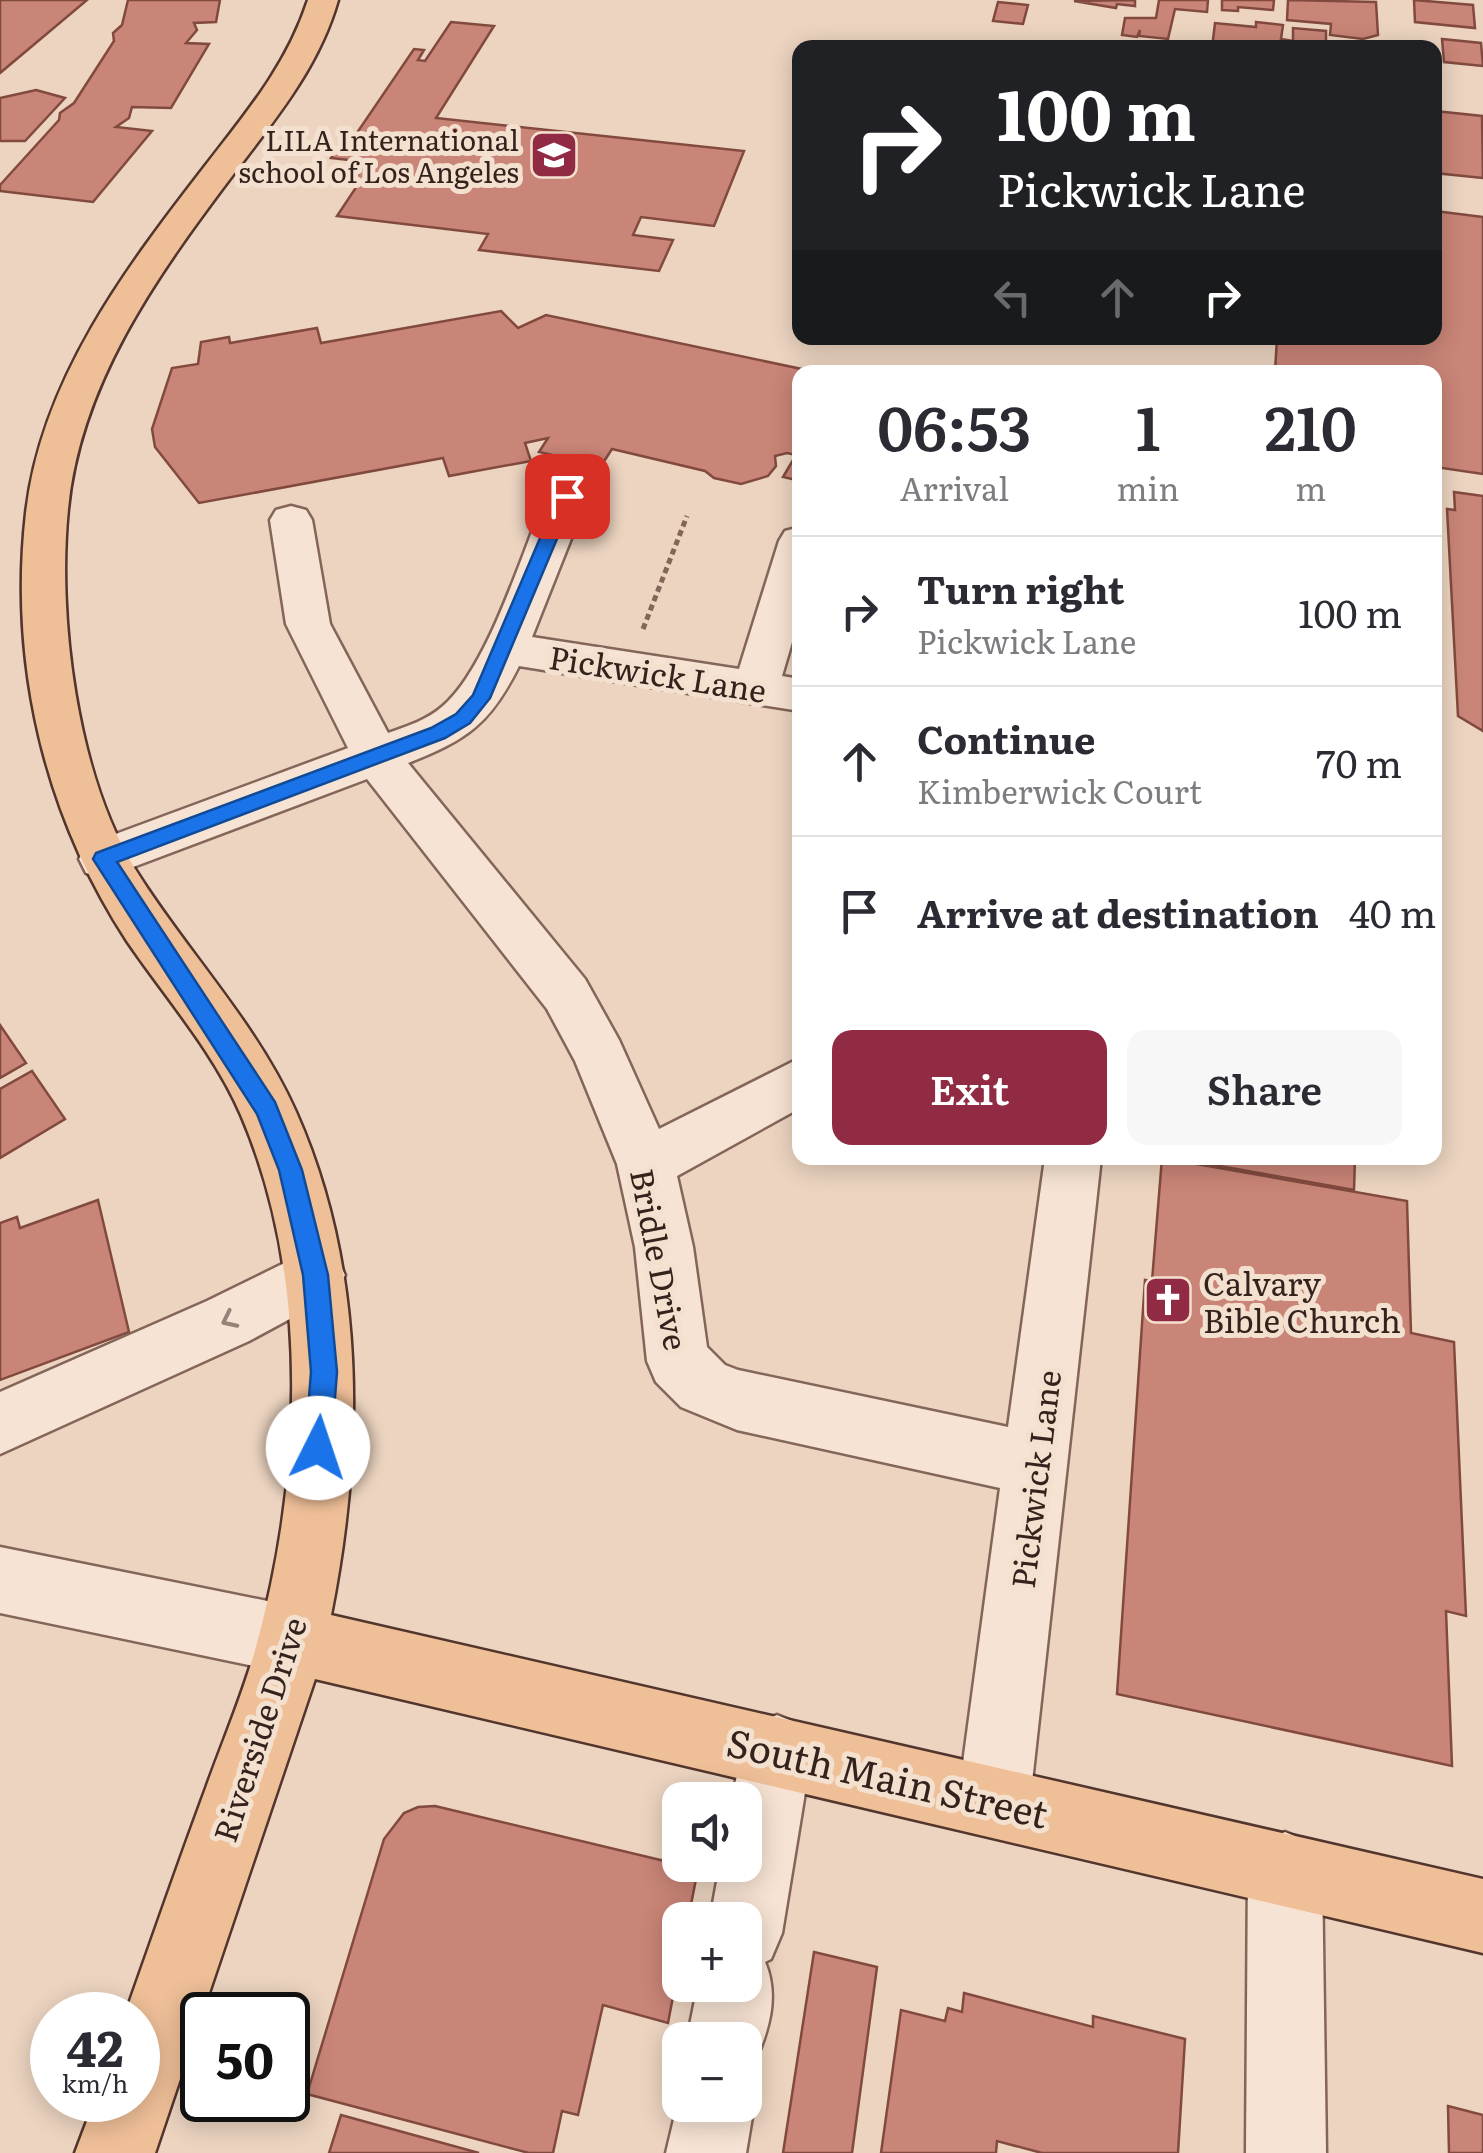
<!DOCTYPE html>
<meta charset="utf-8">
<style>
body{margin:0;font-family:Literata,serif;background:#f7f7f7;color:#2b2b33;height:100vh;display:flex;flex-direction:column;font-size:38px;white-space:nowrap}
*{box-sizing:border-box;margin:0}
p{font-size:32px;color:#7c7c81}
.icon{flex:none;width:55px;height:55px;fill:none;stroke:currentColor;stroke-width:2;stroke-linecap:round;stroke-linejoin:round}
.map{position:relative;flex:1;overflow:hidden}
.sheet{position:absolute;left:792px;top:365px;width:650px;height:800px;display:flex;flex-direction:column;background:#fff;border-radius:20px;box-shadow:0 5px 25px #0003}
.sheet>*{flex:none}
.guide{position:absolute;left:792px;top:40px;width:650px;height:305px;border-radius:20px;box-shadow:0 5px 25px #0003;background:#202124;color:#fff;overflow:hidden}
.fabs{position:absolute;left:662px;top:1782px;display:grid;gap:20px}
.fabs a{display:grid;place-items:center;width:100px;height:100px;border-radius:20px;background:#fff;box-shadow:0 5px 25px #0003;font-size:50px}
.speed{position:absolute;left:30px;top:1992px;display:flex;gap:20px;font-size:50px;font-weight:700;text-align:center}
.speed>*{display:grid;place-content:center;width:130px;height:130px;border-radius:50%;background:#fff;box-shadow:0 5px 25px #0003;line-height:1}
.speed small{font-size:25px;font-weight:400}
.speed .limit{border:5px solid #111;border-radius:15px;background:#fff;color:#111}
.pin{position:absolute;display:grid;place-items:center;width:85px;height:85px;color:#fff;margin:-42px;border-radius:20px;box-shadow:0 5px 15px #0006}
.me{position:absolute;width:110px;margin:-55px;rotate:4deg;stroke-linejoin:round;filter:drop-shadow(0 0 8px #0008)}
.turn{display:flex;align-items:center;gap:35px;height:210px;padding:0 40px;font-size:45px}
.turn .icon{width:130px;height:130px;stroke-width:2.5}
.turn b{display:block;font-size:70px;line-height:85px}
.lanes{display:flex;align-items:center;height:95px;padding:0 40px;background:#0003;justify-content:center;gap:50px;direction:ltr}
.lanes .off{opacity:.35}
.eta{display:flex;justify-content:space-evenly;align-items:center;height:170px;text-align:center}
.eta b{font-size:60px;font-weight:600;line-height:70px}
.action{display:flex;gap:20px;margin-top:auto;padding:20px 40px}
.action a{flex:1;height:115px;border-radius:20px;background:#912b44;color:#fff;font-size:40px;font-weight:600;line-height:115px;text-align:center}
.action a+a{background:#f7f7f7;color:#2b2b33}
ul{padding:0;list-style:none}
li{display:flex;align-items:center;gap:30px;height:150px;padding:0 40px;border-top:2px solid #e1e1e2}
li div{flex:1}
li b{display:block;font-size:38px}
li em{font-style:normal}
.map>svg:first-child{display:block}
.building{fill:#c98577;stroke:#824a3f;stroke-width:2.5}
.lines{fill:none;stroke-linecap:round;stroke-linejoin:round}
.minor-casing{stroke:#846559;stroke-width:5}
.major-casing{stroke:#52352d;stroke-width:5}
.path{stroke:#846559;stroke-width:5;stroke-dasharray:6 4;stroke-linecap:butt}
.minor{fill:#f7e3d3;fill-rule:evenodd}
.major{fill:#efbf98;fill-rule:evenodd}
.oneway{stroke:#968278}
.route{fill:#1a73e8;stroke:#114b97;stroke-width:2.5}
.labels{text-anchor:middle;dominant-baseline:central;stroke-width:10;stroke-linejoin:round;paint-order:stroke}
.far-poi-label{font-size:28px;fill:#34221d;stroke:#f4e0cf;text-anchor:end}
.street-label{font-size:32px;fill:#34221d;stroke:#f4e0cf}
.poi-label{font-size:32px;fill:#34221d;stroke:#f4e0cf;text-anchor:start}
.near-street-label{font-size:38px;fill:#34221d;stroke:#f4e0cf}
</style>
<div class="map">
<svg width="1483" height="2153" viewBox="0 0 1483 2153">
<rect width="100%" height="100%" fill="#ecd4c0"/>
<g class="building">
<path d="M0,0H87L0,73Z"/>
<path d="M128,0H220L216,22L194,23L197,30L186,43L209,44L171,108L132,107L129,118L116,127L152,131L93,202L0,191V185L59,120L60,113L74,103L114,41L113,33L122,25Z"/>
<path d="M1135,0V6L1117,4L1116,8L1074,1Z"/>
<path d="M1159,0H1208L1207,12L1175,9L1168,39L1139,36L1140,30L1137,37L1122,35L1125,18H1156Z"/>
<path d="M1222,0H1274L1273,10L1238,7V11L1222,10Z"/>
<path d="M1288,0L1376,2L1378,35L1363,39L1330,35L1331,24L1287,20Z"/>
<path d="M1414,0L1473,5L1475,28L1415,22Z"/>
<path d="M998,2L1028,5L1023,24L993,21Z"/>
<path d="M451,22L494,26L436,118L744,151L714,226L641,217L633,235L673,240L659,271L479,250L488,234L337,216L359,183L353,182L367,162L331,158L338,148L346,149L414,49L424,50L418,60L425,61Z"/>
<path d="M1256,22L1283,25L1281,39L1293,41V28L1326,31V48L1253,44V48H1212L1215,23L1256,27Z"/>
<path d="M1442,39L1481,43L1483,66L1444,62Z"/>
<path d="M36,90L65,98L25,141H0V98Z"/>
<path d="M1435,111L1482,116L1483,178L1435,173Z"/>
<path d="M1435,211L1483,217V474L1435,467V372H1275L1277,338H1435Z"/>
<path d="M501,311L518,328L546,315L816,372H800V481L783,477L796,455L787,453L775,456L776,466L768,476L741,484L714,478L705,471L612,449L601,466L539,452L548,438L525,443L531,461L449,476L443,458L199,503L155,447L152,429L172,368L198,364L201,342L229,337L230,343L317,328L321,343Z"/>
<path d="M1454,492L1483,496V731L1458,716L1447,509L1455,510Z"/>
<path d="M0,1025L26,1063L0,1078Z"/>
<path d="M32,1071L65,1119L0,1158V1089Z"/>
<path d="M1162,1158L1407,1201L1411,1333L1454,1342L1466,1616L1446,1611L1452,1766L1117,1694L1145,1280L1152,1281Z"/>
<path d="M1355,1158L1354,1190L1180,1159V1158Z"/>
<path d="M98,1200L129,1332L0,1380V1223L17,1217L20,1228Z"/>
<path d="M435,1806L698,1869L688,1920H680V1960L668,2023L603,2005L578,2115L562,2111L553,2153H529L307,2094L384,1839L404,1813L418,1807Z"/>
<path d="M814,1952L877,1967L852,2153H783Z"/>
<path d="M964,1993L1093,2027V2016L1185,2039L1178,2153H1042L997,2141L996,2153H881L901,2010L945,2021L948,2008L962,2012Z"/>
<path d="M1448,2106L1483,2115V2153H1449Z"/>
<path d="M341,2115L479,2153H329Z"/>
</g>
<g class="lines">
<g class="minor-casing">
<g id="minor">
<path d="M567,483L582,487L588,496L532,637L739,669L779,541L785,531L800,527V615L782,676L800,679V711L519,666C490,724 467,740 408,763L585,979L619,1040L659,1129L800,1058V1108L677,1176L693,1247L707,1347L725,1365L738,1370L1008,1427L1045,1158H1101L1030,1800L1019,1825L994,1836L969,1825L958,1800L1000,1488L737,1430L681,1407L656,1382L647,1361L635,1247L617,1164L575,1061L547,1009L367,779L104,878L86,873L79,859L86,845L348,748L286,624L270,520L276,510L291,506L306,510L312,520L330,624L388,733C408,726 427,720 443,706C488,667 522,553 546,496L552,487Z"/>
<path d="M315,1248L336,1256L345,1275L336,1294L249,1341L0,1454V1392L207,1301Z"/>
<path d="M0,1547L292,1606L316,1616L326,1640L316,1664L292,1674L0,1613Z"/>
<path d="M777,1715L802,1725L812,1750L782,1933L771,1959L765,1962C780,1998 768,2032 753,2067L745,2071V2040H687L698,1985H745V1920H710L720,1865H745V1800H732L742,1750L752,1725Z"/>
<path d="M1285,1832L1311,1843L1322,1869L1326,2153H1246L1248,1869L1259,1843Z"/>
<path d="M745,2082L754,2105L746,2153H666L680,2094V2105H745Z"/>
</g>
</g>
<g class="major-casing">
<path id="major" d="M308,0H338C318,70 272,123 229,180C156,277 80,384 68,509C57,617 77,775 135,869C186,951 256,1022 296,1112C366,1269 364,1449 331,1615L1483,1879V1953L315,1679L155,2153H75L95,2100H138V2015H125C152,1939 178,1863 206,1788C222,1743 241,1699 254,1654C302,1484 312,1280 241,1115C214,1052 165,997 127,941C44,814 9,663 26,513C41,380 126,268 205,166C246,113 287,65 308,0Z"/>
</g>
<path class="path" d="M643,629L687,516"/>
<use href="#minor" class="minor"/>
<use href="#major" class="major"/>
</g>
<defs><path id="oneway-chevron" d="M-2-3.5L2.5 0L-2 3.5" fill="none" stroke-width="1.6" stroke-linecap="round" stroke-linejoin="round" transform="scale(2.5)"/></defs>
<use class="oneway" href="#oneway-chevron" transform="translate(229 1320) rotate(154)"/>
<path class="route" d="M567,490L575,496L490,698L470,723L445,738L117,862L275,1102L302,1170L328,1275L337,1372L331,1448L327,1457L318,1460L309,1457L305,1448L311,1372L303,1275L279,1170L257,1114L93,859L96,853L431,728L456,714L473,695L558,496Z"/>
<defs>
<g id="school-square" transform="scale(2.5)"><rect x="-9" y="-9" width="18" height="18" rx="4" fill="#912b44" stroke="#f4e0cf"/><path d="M0-5L7-2L0 1L-7-2ZM-4 1L0 2.5L4 1V4Q0 6-4 4Z" fill="#fff"/></g>
<g id="church-square" transform="scale(2.5)"><rect x="-9" y="-9" width="18" height="18" rx="4" fill="#912b44" stroke="#f4e0cf"/><path d="M-1.2-6h2.4v3.5h3.3v2.4h-3.3V6h-2.4V-.1h-3.3v-2.4h3.3Z" fill="#fff"/></g>
</defs>
<g fill-rule="evenodd">
<use href="#school-square" x="554" y="155"/>
<use href="#church-square" x="1168" y="1300"/>
</g>
<g class="labels">
<g class="far-poi-label">
<text x="519" y="139">LILA International<tspan x="519" dy="32">school of Los Angeles</tspan></text>
</g>
<g class="street-label">
<text transform="translate(658 672) rotate(9)">Pickwick Lane</text>
<text transform="translate(661 1259) rotate(79)">Bridle Drive</text>
<text transform="translate(1034 1479) rotate(-83)">Pickwick Lane</text>
<text transform="translate(258 1729) rotate(-72)">Riverside Drive</text>
</g>
<g class="poi-label">
<text x="1203" y="1282">Calvary<tspan x="1203" dy="37">Bible Church</tspan></text>
</g>
<g class="near-street-label">
<text transform="translate(888 1776) rotate(13)">South Main Street</text>
</g>
</g>
</svg>
<div class="fabs">
<a><svg class="icon" aria-label="sound" viewBox="0 0 24 24"><path d="M4 9h4l5-4v14l-5-4H4zM17 9q2 3 0 6"/></svg></a>
<a>+</a>
<a>−</a>
</div>
<div class="speed"><div>42<small>km/h</small></div><div class="limit">50</div></div>
<div class="pin" style="left:567px;top:496px;background:#d93025"><svg class="icon" aria-label="arrive" viewBox="0 0 24 24"><path d="M6 21V4h12l-3 4 3 4H6"/></svg></div>
<svg class="me" style="left:318px;top:1448px" viewBox="-20 -20 40 40"><circle r="19" fill="#fff"/><path d="M0-13L10 11 0 6-10 11z" fill="#1a73e8"/></svg>
<div class="guide">
<div class="turn"><svg class="icon" aria-label="right" viewBox="0 0 24 24"><path d="M7 20v-9h11M14 6l5 5-5 5"/></svg><div><b>100 m</b>Pickwick Lane</div></div>
<div class="lanes"><svg class="icon off" aria-label="left" viewBox="0 0 24 24"><path d="M17 20v-9H6M10 6l-5 5 5 5"/></svg><svg class="icon off" aria-label="ahead" viewBox="0 0 24 24"><path d="M12 20V5M6 11l6-6 6 6"/></svg><svg class="icon" aria-label="right" viewBox="0 0 24 24"><path d="M7 20v-9h11M14 6l5 5-5 5"/></svg></div>
</div>
<section class="sheet">
<div class="eta">
<div><b>06:53</b><p>Arrival</p></div>
<div><b>1</b><p>min</p></div>
<div><b>210</b><p>m</p></div>
</div>
<ul>
<li><svg class="icon" aria-label="right" viewBox="0 0 24 24"><path d="M7 20v-9h11M14 6l5 5-5 5"/></svg><div><b>Turn right</b><p>Pickwick Lane</p></div><em>100 m</em></li>
<li><svg class="icon" aria-label="ahead" viewBox="0 0 24 24"><path d="M12 20V5M6 11l6-6 6 6"/></svg><div><b>Continue</b><p>Kimberwick Court</p></div><em>70 m</em></li>
<li><svg class="icon" aria-label="arrive" viewBox="0 0 24 24"><path d="M6 21V4h12l-3 4 3 4H6"/></svg><div><b>Arrive at destination</b></div><em>40 m</em></li>
</ul>
<div class="action"><a>Exit</a><a>Share</a></div>
</section>
</div>
